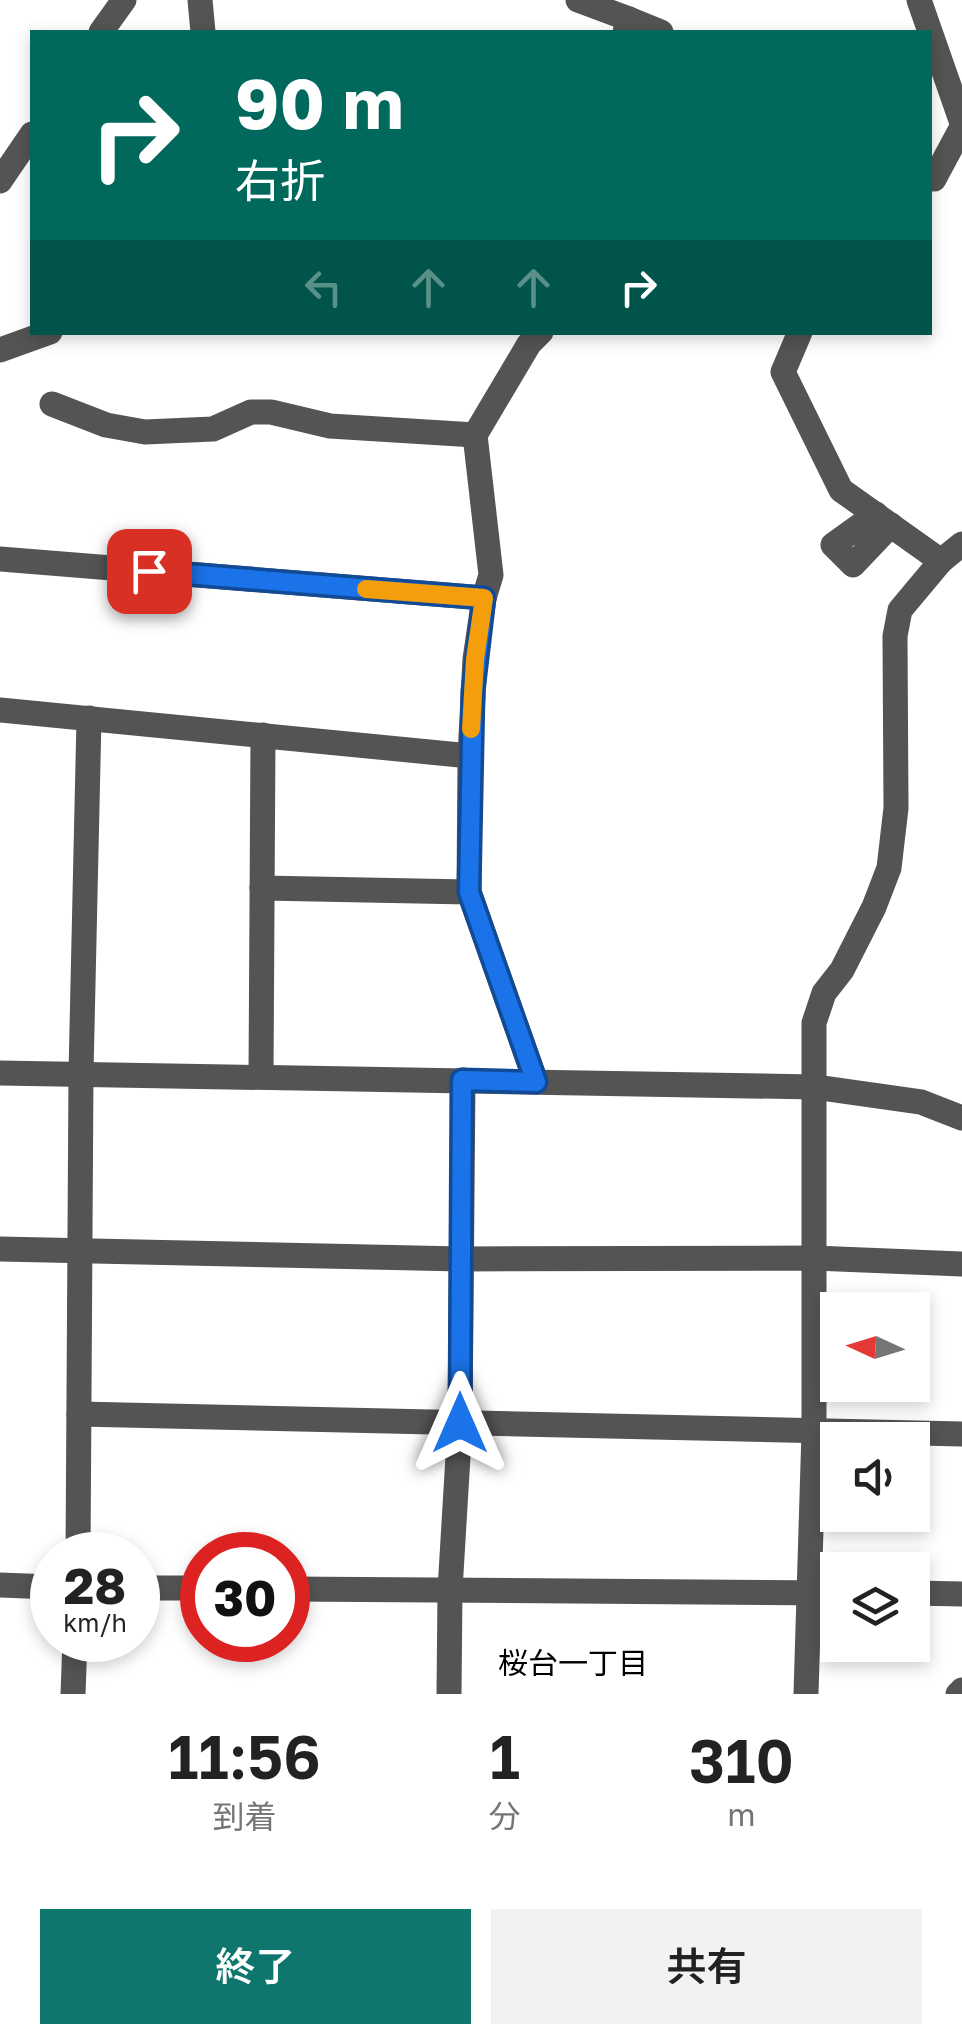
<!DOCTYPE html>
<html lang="ja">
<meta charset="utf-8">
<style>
body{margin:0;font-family:"Golos Text","Noto Sans JP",sans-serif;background:#f2f2f2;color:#222;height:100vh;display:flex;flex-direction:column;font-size:38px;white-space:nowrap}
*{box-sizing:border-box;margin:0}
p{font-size:32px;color:#767676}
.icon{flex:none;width:55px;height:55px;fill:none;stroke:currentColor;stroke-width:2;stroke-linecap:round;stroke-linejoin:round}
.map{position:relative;height:1694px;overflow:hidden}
.side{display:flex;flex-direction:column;background:#fff;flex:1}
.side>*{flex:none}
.hud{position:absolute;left:30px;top:30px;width:902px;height:305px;border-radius:0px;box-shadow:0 5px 15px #0003;background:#00695c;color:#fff;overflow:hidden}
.needle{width:65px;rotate:274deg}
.buttons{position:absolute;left:820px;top:1292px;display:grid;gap:20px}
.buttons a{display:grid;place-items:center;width:110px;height:110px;border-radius:0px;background:#fff;box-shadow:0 5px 15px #0003;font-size:50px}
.speed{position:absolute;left:30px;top:1532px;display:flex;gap:20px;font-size:50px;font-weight:700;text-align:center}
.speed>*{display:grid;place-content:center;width:130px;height:130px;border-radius:50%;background:#fff;box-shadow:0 5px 15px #0003;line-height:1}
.speed small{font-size:25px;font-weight:400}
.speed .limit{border:15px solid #d22;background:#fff;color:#111}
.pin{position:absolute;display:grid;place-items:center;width:85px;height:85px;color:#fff;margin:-42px;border-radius:20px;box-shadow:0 5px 15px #0006}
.me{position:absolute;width:110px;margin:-55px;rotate:0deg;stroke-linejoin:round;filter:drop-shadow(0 0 8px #0008)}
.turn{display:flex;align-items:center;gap:35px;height:210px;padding:0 40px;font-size:45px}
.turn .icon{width:130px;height:130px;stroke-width:2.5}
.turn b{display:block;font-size:70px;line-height:85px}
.lanes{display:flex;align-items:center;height:95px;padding:0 40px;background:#0003;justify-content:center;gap:50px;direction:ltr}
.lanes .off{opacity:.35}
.eta{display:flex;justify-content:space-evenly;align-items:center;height:170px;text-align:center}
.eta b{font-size:60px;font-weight:600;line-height:70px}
.button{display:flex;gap:20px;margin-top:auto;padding:20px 40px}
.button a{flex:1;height:115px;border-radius:0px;background:#0f766e;color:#fff;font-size:40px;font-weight:600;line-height:115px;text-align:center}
.button a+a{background:#f2f2f2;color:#222}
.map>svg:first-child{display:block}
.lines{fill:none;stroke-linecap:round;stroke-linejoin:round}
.minor{stroke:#545454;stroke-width:25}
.route-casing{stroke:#114b97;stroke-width:25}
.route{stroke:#1a73e8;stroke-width:18}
.slow{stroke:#f59e0b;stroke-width:18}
.labels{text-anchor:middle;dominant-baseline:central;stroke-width:10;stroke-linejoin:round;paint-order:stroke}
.neighbourhood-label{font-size:30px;fill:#000;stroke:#fff}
</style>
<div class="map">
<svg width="962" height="1694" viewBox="0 0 962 1694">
<rect width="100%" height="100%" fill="#fff"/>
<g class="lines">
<g class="minor">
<path d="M200,0L203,32"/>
<path d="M578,0L629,19"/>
<path d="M919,0L962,123"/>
<path d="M101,32L124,0"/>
<path d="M625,32L629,19L661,32"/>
<path d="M930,179H934L962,127"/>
<path d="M0,181L32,134"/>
<path d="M800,332L783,372L841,490L941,561"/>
<path d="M0,350L50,332"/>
<path d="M52,404L106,425L145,432L213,429L251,412H271L330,426L475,435"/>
<path d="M876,514L833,545L853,565L891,525"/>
<path d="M0,559L484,598"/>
<path d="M0,710L470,756"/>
<path d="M262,888L469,892"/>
<path d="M0,1073L815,1087L921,1102L962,1118"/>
<path d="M261,1076L263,735"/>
<path d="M536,1082L469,892L470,756L475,659L484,598L491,575L475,435L529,344L541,332"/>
<path d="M0,1249L462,1259L814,1258L962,1264"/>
<path d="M79,1414L962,1434"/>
<path d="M78,1555L81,1073L89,718"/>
<path d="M0,1585L52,1587"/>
<path d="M138,1588H202"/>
<path d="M288,1589L838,1593"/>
<path d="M912,1593L962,1594"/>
<path d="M73,1694L75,1640"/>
<path d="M449,1694L450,1590L460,1423L463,1080"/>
<path d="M806,1694L814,1431V1023L824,993L842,970L874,907L889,868L896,808L895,636L900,610L941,561L962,544"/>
<path d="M958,1694L962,1690"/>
</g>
</g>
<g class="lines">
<g class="route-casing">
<path id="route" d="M149,571L484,598L473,691L469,892L536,1082L462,1080L460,1423"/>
</g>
<use href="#route" class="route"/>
<path class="slow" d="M366,589L484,598L475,659L471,729"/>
</g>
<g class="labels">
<g class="neighbourhood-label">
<text x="573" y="1663">桜台一丁目</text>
</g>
</g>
</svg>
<div class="buttons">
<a><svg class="needle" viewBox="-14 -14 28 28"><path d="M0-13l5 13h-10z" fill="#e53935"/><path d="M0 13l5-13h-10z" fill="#767676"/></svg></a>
<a><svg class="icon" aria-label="sound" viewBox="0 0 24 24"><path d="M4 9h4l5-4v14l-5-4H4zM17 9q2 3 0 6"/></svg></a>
<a><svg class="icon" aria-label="layers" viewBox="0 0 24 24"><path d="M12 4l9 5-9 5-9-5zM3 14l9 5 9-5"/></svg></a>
</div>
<div class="speed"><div>28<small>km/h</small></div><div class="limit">30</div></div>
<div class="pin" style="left:149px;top:571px;background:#d93025"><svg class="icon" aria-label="arrive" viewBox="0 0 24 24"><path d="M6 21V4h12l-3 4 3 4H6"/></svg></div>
<svg class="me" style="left:460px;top:1423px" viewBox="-20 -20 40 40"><path d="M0-17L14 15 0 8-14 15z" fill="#1a73e8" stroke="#fff" stroke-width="4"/></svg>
<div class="hud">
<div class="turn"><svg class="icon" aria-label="right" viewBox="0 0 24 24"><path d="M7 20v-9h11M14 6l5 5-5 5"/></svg><div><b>90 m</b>右折</div></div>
<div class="lanes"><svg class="icon off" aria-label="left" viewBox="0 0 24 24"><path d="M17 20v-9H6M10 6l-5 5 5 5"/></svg><svg class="icon off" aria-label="ahead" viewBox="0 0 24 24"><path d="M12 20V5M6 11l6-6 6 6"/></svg><svg class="icon off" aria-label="ahead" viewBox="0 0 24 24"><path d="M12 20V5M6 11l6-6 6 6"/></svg><svg class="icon" aria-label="right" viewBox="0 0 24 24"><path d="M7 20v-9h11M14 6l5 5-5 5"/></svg></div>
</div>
</div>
<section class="side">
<div class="eta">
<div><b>11:56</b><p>到着</p></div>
<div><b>1</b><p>分</p></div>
<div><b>310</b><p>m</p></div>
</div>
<div class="button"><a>終了</a><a>共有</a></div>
</section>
